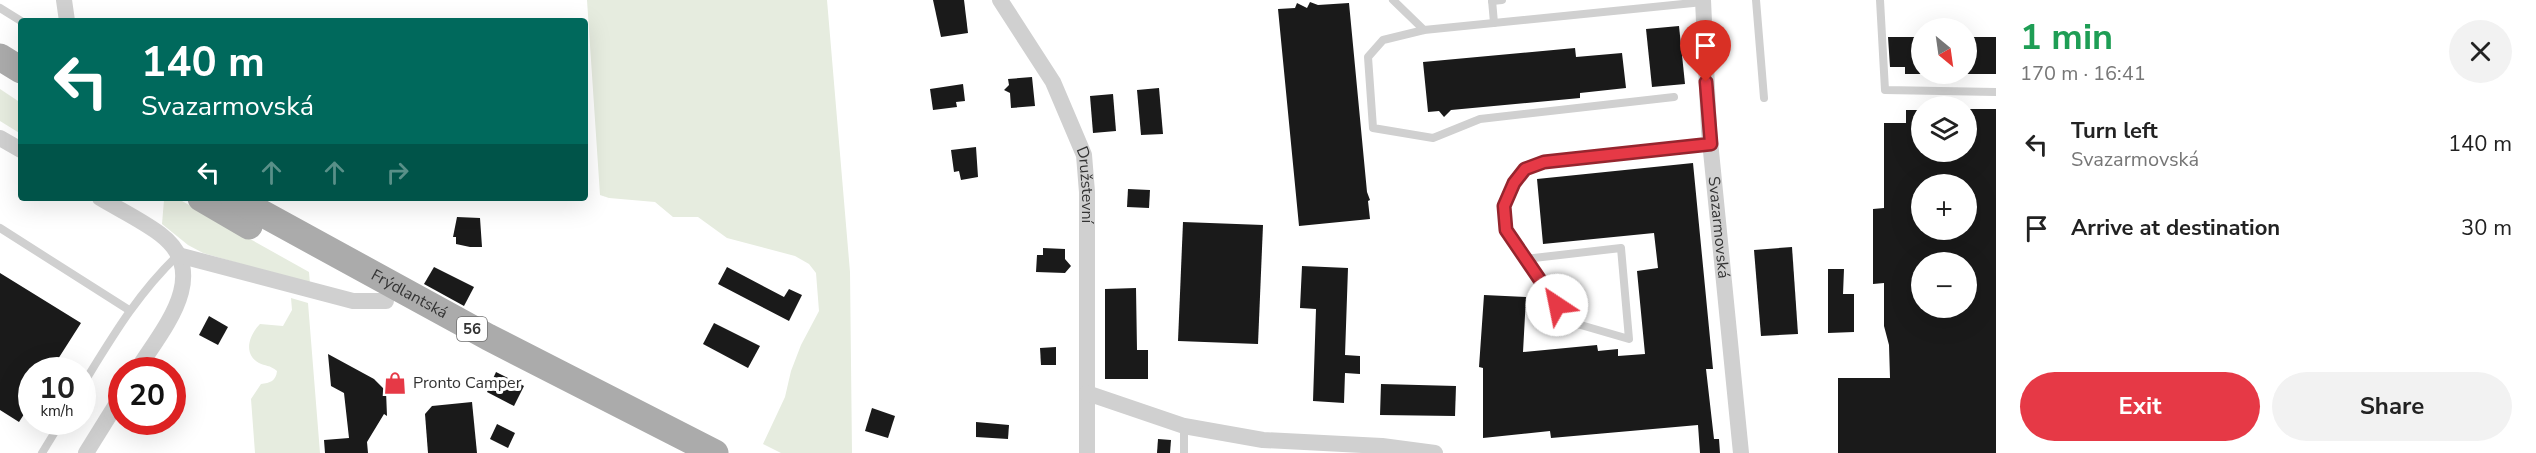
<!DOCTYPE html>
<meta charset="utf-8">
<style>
body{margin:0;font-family:"Nunito Sans",sans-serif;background:#f2f2f2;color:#222;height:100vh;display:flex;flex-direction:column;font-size:22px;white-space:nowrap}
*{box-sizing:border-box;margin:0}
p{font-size:20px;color:#767676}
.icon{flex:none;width:33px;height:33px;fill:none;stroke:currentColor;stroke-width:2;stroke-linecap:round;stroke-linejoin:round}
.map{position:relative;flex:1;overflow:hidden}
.drawer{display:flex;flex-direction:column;background:#fff;width:540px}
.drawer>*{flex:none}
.top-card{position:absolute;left:18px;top:18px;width:570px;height:183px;border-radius:6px;box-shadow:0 6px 24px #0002;background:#00695c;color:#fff;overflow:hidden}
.needle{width:39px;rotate:151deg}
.tools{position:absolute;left:1911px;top:18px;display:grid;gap:12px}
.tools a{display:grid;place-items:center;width:66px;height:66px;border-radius:50%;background:#fff;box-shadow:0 6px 24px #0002;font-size:30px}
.speed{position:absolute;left:18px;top:357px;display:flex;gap:12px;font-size:30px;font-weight:700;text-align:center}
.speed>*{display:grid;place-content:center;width:78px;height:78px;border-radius:50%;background:#fff;box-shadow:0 6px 24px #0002;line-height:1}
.speed small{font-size:15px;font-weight:400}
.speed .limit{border:9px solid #d22;background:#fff;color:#111}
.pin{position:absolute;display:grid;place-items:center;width:51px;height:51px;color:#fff;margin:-62px -26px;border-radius:50% 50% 50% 0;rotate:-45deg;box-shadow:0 0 6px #0007}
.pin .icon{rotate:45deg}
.me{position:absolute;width:66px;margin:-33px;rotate:326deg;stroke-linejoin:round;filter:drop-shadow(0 0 4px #0008)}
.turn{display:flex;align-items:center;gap:21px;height:126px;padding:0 24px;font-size:27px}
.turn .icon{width:78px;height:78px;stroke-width:2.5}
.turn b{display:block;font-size:42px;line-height:51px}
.lanes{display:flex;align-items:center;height:57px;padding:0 24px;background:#0003;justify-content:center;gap:30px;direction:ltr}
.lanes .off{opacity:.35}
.round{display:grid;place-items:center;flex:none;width:63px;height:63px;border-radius:32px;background:#f2f2f2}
.summary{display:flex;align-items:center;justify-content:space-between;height:102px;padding:0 24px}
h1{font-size:36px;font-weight:700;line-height:45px;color:#1e9e55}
.primary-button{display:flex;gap:12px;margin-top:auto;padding:12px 24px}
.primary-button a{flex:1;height:69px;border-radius:36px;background:#e63946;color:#fff;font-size:24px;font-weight:700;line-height:69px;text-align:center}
.primary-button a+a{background:#f2f2f2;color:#222}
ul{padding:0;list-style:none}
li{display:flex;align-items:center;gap:18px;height:84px;padding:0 24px}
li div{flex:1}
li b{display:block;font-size:22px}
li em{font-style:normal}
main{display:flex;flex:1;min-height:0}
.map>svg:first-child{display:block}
.green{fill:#e6ecdf}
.building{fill:#1a1a1a;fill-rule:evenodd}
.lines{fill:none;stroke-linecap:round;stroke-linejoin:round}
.service{stroke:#d0d0d0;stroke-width:8}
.minor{stroke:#d0d0d0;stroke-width:16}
.primary{stroke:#ababab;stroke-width:27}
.route-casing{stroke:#96252e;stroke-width:15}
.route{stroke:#e63946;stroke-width:10}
.labels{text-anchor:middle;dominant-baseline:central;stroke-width:6;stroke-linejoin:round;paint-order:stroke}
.shield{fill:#fff;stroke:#707070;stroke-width:1.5}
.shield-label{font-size:15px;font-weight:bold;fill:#333}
.street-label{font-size:16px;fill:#333;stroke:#fff}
.poi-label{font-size:16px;fill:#333;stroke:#fff;text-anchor:start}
</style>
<main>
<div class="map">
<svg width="1996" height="453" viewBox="0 0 1996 453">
<rect width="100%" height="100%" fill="#fff"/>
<g class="green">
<path d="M587,0H827L850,272L852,453H781L763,444L785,397L791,371L801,345L819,311L816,273L809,264L795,256L727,238L698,217H673L655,202L609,198L600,195Z"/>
<path d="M0,89L21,103V134L0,121Z"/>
<path d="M164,200L182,201L309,272L310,284L203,253L188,245L162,224Z"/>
<path d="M291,298L308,303L320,453H255L251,399L261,384C270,383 276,381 277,371C270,365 265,366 259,363C242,353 250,334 260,324L283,326L292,310Z"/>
</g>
<g class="building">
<path d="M933,0H964L968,33L941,37Z"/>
<path d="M1310,2L1318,5L1349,3L1367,192L1370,200L1368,201L1370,219L1299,226L1278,9L1295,8L1297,3L1307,8Z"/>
<path d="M1679,26L1685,84L1652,87L1646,29Z"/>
<path d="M1888,37H1922V74H1905V67H1890Z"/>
<rect x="1966" y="37" width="30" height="37"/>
<path d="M1575,48L1576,57L1622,53L1626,88L1580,93V98L1451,110L1444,117L1439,111L1428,112L1423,62Z"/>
<path d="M1032,77L1035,106L1011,108L1010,93L1004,90L1009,85L1008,79Z"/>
<path d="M963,84L965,101L956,102L957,107L933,110L930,89Z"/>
<path d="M1159,88L1163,134L1141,135L1137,90Z"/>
<path d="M1113,94L1116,131L1093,133L1090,96Z"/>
<path d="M1966,109H1996V453H1838V378H1890L1889,345L1884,326V283L1873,284V209L1884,208V123H1906V110H1922V152H1966ZM1922,184H1966V230H1922ZM1922,262H1966V308H1922Z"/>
<path d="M976,147L978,177L961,180L959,171L954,172L951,150Z"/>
<path d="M1693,163L1713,369H1706L1714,439H1719L1720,453H1700L1698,425L1551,438L1550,431L1483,438V368L1479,367L1484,295L1526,297L1523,352L1597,345L1598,351L1618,349V356L1645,354L1637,271L1658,268L1654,233L1543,244L1537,179Z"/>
<path d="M1128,189L1150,190L1149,208L1127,207Z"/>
<path d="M457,217L480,218L482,247H470L456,244V237H453Z"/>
<path d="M1183,222L1263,225L1258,344L1178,341Z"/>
<path d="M1792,247L1798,334L1761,336L1754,250Z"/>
<path d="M1043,248L1065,249V259L1071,266L1065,273L1036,272L1037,255H1043Z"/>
<path d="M1302,266L1348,268L1345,355L1360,356V374L1345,373L1344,403L1313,401L1316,309L1300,308Z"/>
<path d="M434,267L474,287L464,306L424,284Z"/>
<path d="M727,267L784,297L789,289L802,295L789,321L718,284Z"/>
<path d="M1828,269H1844L1843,294H1854V332L1828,333Z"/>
<path d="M0,273L81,323L51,370H32V402L19,422L0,410Z"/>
<path d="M1136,288L1137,350H1148V379H1105V289Z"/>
<path d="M209,316L228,327L218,345L199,335Z"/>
<path d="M714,323L760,346L748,368L703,344Z"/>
<path d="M1056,347V365H1041L1040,348Z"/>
<path d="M328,354L374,379L386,391L387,416L384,414L367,442L368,453H325L324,440L349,438L344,393L331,386Z"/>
<path d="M496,372L524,386L514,406L487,392Z"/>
<path d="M1381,384L1456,386L1455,416L1380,415Z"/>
<path d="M472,402L477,453H428L425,414L432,406Z"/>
<path d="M872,408L895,416L888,438L865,431Z"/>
<path d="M976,422L1009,425L1008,439L976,437Z"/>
<path d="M497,424L515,433L508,448L490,439Z"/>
<path d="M1158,439L1171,440L1170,453H1157Z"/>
</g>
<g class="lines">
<g class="service">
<path d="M1393,0L1424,30"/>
<path d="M1492,0L1494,23"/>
<path d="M1756,0L1764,98"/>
<path d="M1880,0L1885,90L1996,92"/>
<path d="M1492,1L1502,0"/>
<path d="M0,8L21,21"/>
<path d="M1674,97L1480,119L1433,138L1373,128L1368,57L1383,40L1424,30L1703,2"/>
<path d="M0,228L129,310"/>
<path d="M1525,259L1621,248L1629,339L1567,321L1506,230L1504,205L1514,183L1525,169L1544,162L1711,144"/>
<path d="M82,386C111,339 137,294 178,255"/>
<path d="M42,453L61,422"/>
<path d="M1184,453V426"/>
</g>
<g class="minor">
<path d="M64,0L67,21"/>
<path id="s1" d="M1000,0L1053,82L1084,155L1087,192V453"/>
<path id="s2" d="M1703,0L1709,131L1741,453"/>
<path d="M0,138L21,150"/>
<path d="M100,198C120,210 141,220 160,234C213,274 162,330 137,370"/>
<path d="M178,255L353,301H386"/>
<path d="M1087,393L1184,426L1263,440L1382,446L1435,453"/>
<path d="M86,453L122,395"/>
</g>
<g class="primary">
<path d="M0,57L21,70"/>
<path d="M201,198L249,226"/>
<path id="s3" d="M234,198L488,337L715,453"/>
</g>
</g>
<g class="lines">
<g class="route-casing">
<path id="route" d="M1557,305L1506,230L1504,206L1514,183L1525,169L1544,162L1711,144L1706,82"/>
</g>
<use href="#route" class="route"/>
</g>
<defs>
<g id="shop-bare" transform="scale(1.8)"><path d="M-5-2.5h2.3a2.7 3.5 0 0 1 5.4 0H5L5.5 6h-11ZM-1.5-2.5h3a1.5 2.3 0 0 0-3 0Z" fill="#e63946" stroke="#fff" stroke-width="2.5" paint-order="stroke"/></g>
</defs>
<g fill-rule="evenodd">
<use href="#shop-bare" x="395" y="383"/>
</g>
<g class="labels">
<rect class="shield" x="457" y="317" width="30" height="24" rx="4.5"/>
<g class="shield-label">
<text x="472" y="329">56</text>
</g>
<g class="street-label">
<text stroke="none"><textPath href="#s1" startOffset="207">Družstevní</textPath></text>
<text stroke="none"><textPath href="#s2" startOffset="228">Svazarmovská</textPath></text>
<text stroke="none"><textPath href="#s3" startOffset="200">Frýdlantská</textPath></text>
</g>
<g class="poi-label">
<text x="413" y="383">Pronto Camper</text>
</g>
</g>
</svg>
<div class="tools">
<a><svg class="needle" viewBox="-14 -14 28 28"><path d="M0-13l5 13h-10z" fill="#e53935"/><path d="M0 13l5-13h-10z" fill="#767676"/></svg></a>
<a><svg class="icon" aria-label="layers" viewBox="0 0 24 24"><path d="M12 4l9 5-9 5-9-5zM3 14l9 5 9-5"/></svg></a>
<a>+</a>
<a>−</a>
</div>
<div class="speed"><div>10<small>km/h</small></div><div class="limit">20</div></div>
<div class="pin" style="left:1706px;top:82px;background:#d93025"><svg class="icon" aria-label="arrive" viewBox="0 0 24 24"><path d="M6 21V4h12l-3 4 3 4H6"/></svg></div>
<svg class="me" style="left:1557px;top:305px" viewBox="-20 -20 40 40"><circle r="19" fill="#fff"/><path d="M0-13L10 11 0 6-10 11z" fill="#e63946"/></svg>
<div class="top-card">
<div class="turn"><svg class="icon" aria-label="left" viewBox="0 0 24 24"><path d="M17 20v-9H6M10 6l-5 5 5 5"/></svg><div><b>140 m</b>Svazarmovská</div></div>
<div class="lanes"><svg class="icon" aria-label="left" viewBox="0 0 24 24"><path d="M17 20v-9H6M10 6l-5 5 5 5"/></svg><svg class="icon off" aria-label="ahead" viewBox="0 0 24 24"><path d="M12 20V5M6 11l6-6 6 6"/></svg><svg class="icon off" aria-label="ahead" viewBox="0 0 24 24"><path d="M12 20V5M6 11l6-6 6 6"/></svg><svg class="icon off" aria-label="right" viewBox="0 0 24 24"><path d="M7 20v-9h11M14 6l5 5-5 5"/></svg></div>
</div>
</div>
<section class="drawer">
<div class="summary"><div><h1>1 min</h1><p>170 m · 16:41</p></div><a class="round"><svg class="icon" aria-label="close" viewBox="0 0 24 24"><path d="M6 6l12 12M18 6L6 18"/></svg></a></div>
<ul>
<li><svg class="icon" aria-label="left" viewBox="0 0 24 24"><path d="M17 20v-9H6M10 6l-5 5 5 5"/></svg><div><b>Turn left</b><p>Svazarmovská</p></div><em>140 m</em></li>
<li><svg class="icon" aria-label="arrive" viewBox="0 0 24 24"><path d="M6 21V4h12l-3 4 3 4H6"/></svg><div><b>Arrive at destination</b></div><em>30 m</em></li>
</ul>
<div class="primary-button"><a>Exit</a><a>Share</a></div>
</section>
</main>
